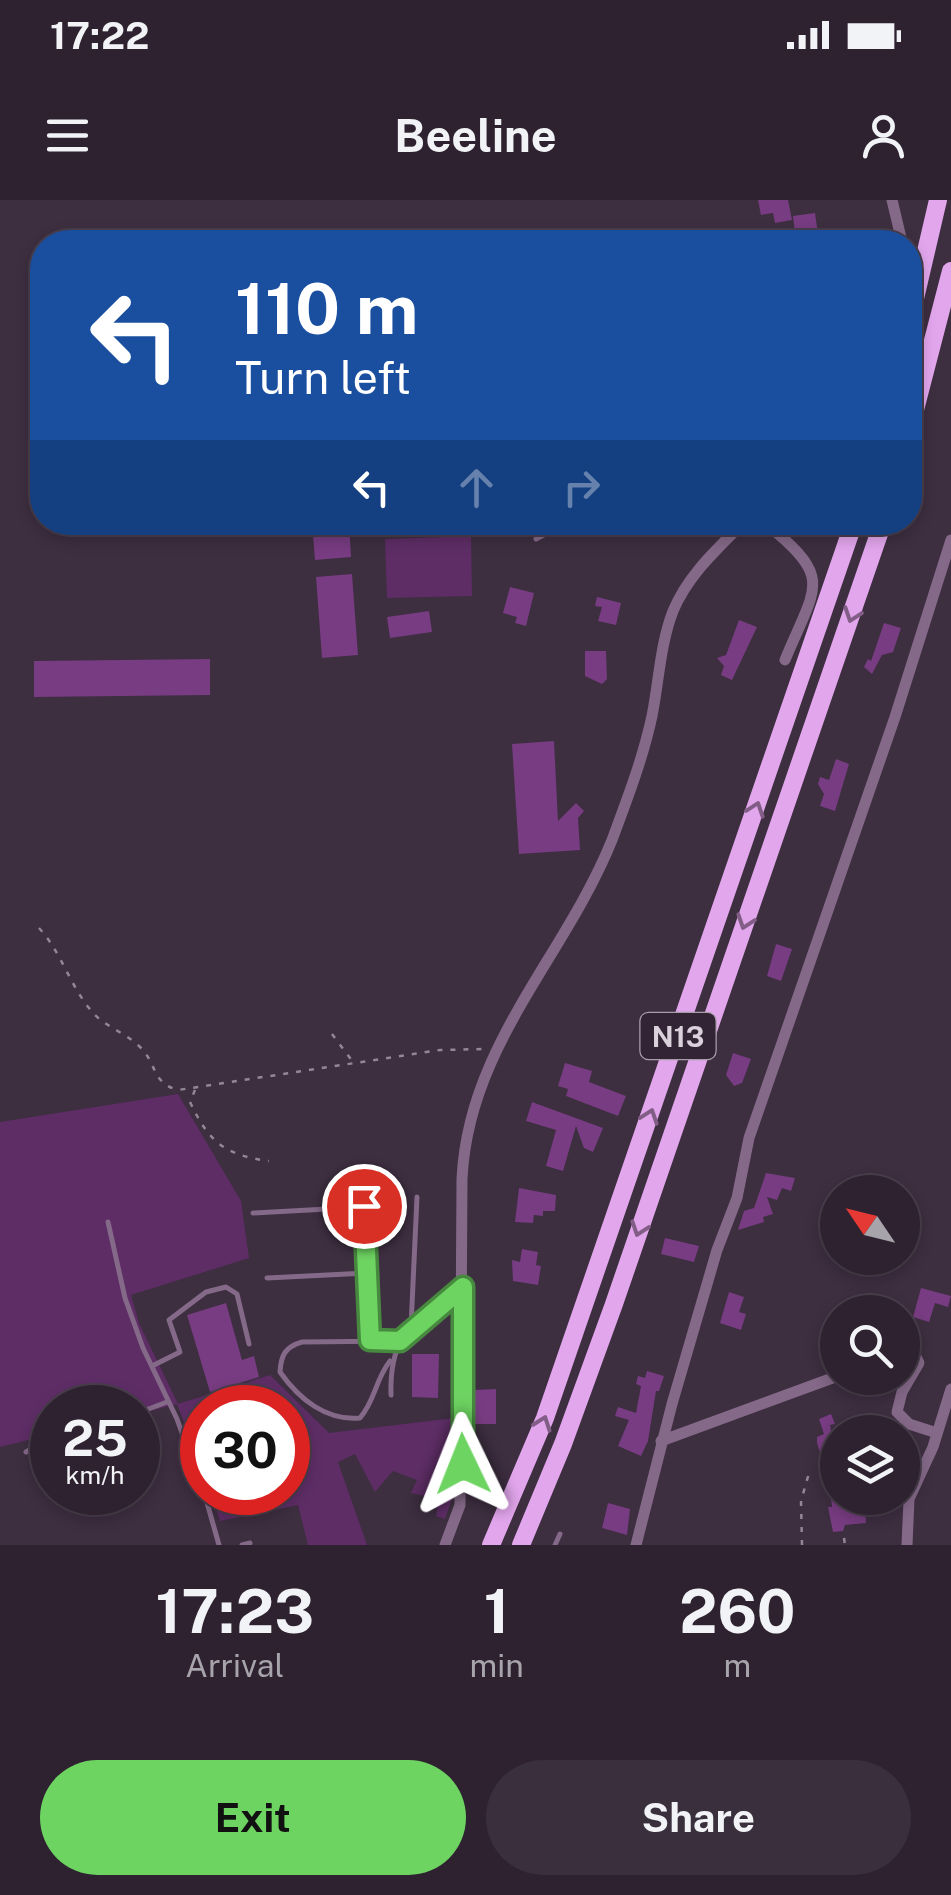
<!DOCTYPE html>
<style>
body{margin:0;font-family:"Public Sans",sans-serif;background:#3a2f3c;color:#f1f3f6;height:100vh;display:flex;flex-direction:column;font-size:38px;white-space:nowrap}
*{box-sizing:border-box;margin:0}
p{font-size:32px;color:#a7a4ab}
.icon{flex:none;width:55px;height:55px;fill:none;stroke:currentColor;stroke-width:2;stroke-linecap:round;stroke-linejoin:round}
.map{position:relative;height:1345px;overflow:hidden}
.sheet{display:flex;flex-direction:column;background:#2e2230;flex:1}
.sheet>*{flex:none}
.banner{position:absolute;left:30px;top:30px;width:892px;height:305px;border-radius:40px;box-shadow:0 5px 15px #0003,0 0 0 2px #493f4c;background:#1a4fa0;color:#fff;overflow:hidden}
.needle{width:65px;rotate:305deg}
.tools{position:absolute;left:820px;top:975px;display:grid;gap:20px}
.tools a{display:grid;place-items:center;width:100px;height:100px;border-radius:50%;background:#2e2230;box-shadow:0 5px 15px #0003,0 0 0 2px #493f4c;font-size:50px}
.speed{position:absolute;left:30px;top:1185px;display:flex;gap:20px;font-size:50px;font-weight:700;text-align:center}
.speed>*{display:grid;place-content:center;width:130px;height:130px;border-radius:50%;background:#2e2230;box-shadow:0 5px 15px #0003,0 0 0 2px #493f4c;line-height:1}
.speed small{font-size:25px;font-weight:400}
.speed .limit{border:15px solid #d22;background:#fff;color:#111}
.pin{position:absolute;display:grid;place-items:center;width:85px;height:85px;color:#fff;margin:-42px;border:5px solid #fff;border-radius:50%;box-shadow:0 2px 10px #0007}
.me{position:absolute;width:110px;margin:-55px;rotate:358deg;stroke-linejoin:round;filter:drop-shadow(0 0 8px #0008)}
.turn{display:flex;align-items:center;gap:35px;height:210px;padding:0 40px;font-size:45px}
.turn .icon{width:130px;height:130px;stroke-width:2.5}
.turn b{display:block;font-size:70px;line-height:85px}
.lanes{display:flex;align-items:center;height:95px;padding:0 40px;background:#0003;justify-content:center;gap:50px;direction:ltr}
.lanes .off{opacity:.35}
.eta{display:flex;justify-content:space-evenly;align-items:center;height:170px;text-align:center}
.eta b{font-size:60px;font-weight:700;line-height:70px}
.button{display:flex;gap:20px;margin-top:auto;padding:20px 40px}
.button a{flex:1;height:115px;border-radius:60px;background:#6dd361;color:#111;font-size:40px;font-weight:700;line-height:115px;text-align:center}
.button a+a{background:#3a2f3c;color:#f1f3f6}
.status{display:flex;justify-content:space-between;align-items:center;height:70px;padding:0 50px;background:#2e2230;direction:ltr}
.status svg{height:28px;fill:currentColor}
header{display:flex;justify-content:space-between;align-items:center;height:130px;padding:0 40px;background:#2e2230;font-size:45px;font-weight:700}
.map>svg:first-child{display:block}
.green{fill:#5e2d66}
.building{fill:#773c81}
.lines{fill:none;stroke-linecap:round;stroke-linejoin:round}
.path{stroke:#948795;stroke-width:2.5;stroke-dasharray:5 8;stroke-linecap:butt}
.service{stroke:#846988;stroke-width:5}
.minor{stroke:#846988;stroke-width:11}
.trunk{stroke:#e2a6ec;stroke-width:18}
.oneway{stroke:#825e87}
.route-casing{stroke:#47893f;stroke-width:25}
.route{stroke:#6dd361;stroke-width:18}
.labels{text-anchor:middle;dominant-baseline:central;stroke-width:8;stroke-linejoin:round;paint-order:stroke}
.shield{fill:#332435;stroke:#a99daa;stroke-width:2.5}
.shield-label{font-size:28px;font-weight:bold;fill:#dbd1dc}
</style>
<div class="status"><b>17:22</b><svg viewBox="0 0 49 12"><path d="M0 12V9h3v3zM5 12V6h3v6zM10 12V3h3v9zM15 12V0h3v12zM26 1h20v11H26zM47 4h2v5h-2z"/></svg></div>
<header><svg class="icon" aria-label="menu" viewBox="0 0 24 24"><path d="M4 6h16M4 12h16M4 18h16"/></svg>Beeline<svg class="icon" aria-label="person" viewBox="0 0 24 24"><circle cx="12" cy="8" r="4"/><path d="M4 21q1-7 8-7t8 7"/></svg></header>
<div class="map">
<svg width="951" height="1345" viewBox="0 0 951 1345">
<rect width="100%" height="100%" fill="#3d2e40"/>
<g class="green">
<path d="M471,336L472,396L387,398L385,339Z"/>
<path d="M178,894L241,1001L249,1058L131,1095L139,1123L178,1204L270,1175L329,1233L454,1218L455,1290L445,1319L436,1316L439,1299L411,1293L417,1280L393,1271L375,1292L355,1254L338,1262L367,1345H308L298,1305L220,1321L211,1293L288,1292V1208H202V1269L177,1204L138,1214V1208H52V1234L0,1247V922Z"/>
</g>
<g class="building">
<path d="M758,0H788L792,20L775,23L773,13L761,15Z"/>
<path d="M815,13L819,41L796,42L793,16Z"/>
<path d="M312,322H349L351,357L315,360Z"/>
<path d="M352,374L358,455L322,458L316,377Z"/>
<path d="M510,387L534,393L526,426L515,423L517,417L503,413Z"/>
<path d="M597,397L621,403L616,425L598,421L602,407L595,406Z"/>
<path d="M429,411L432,432L390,438L387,417Z"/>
<path d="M739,420L757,427L732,480L721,475L724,466L717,458L726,455Z"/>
<path d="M884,423L901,428L893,452L882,455L872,474L864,467L868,459L871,461Z"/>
<path d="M585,451H606L607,479L602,484L585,476Z"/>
<path d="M210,459V495L34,497V461Z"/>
<path d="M554,541L558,621L576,603L584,611L578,618L580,650L519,654L512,544Z"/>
<path d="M836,559L849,564L835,611L820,606L824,594L818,584L820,577L829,580Z"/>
<path d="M776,744L792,749L781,781L767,776Z"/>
<path d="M733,853L751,859L742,883L734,886L726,875Z"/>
<path d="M565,863L592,871L589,882L626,896L618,916L566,896L568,889L558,886Z"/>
<path d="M532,902L603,928L593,952L584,948L576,926L563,971L546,966L556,930L526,921Z"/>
<path d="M766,973L795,978L791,991L782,988L777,1000L767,997L773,1014L763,1017L764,1022L738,1030L744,1011L754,1008Z"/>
<path d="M519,988L556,995L555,1011H543V1016L534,1015L533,1023L515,1022Z"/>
<path d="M665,1038L699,1046L694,1062L661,1054Z"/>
<path d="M522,1049L538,1052L536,1065L541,1066L538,1085L513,1081L512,1060L520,1062Z"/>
<path d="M921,1088L951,1096L948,1107L935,1103L929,1122L913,1117Z"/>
<path d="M729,1092L744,1097L739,1112L746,1114L741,1130L720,1123Z"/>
<path d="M226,1103L242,1160L254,1156L259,1177L210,1192L187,1115Z"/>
<path d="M412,1154H439L438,1198L412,1197Z"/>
<path d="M647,1171L664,1176L659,1191H656L648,1241L641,1256L618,1246L629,1220L615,1216L618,1207L636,1213L641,1186L636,1184L638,1176L645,1178Z"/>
<path d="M496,1189V1224H473V1190Z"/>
<path d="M831,1214L835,1224L830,1225L838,1263L831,1259L823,1262L817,1243V1237L824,1234L819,1219Z"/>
<path d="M831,1298H841L842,1306L865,1305L866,1323L845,1325L843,1331L833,1332L828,1307H832Z"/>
<path d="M608,1303L630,1309L627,1335L602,1328Z"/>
</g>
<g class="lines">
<g class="path">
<path d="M39,728C61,752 69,783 89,808C102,826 123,831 139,846C157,862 151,883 178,890L440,850L484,849"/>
<path d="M332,834L353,862"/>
<path d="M195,890L190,902C209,942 224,955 269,961"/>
<path d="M844,1338L845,1345"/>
<path d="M802,1345L801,1301L809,1273"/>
</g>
<g class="service">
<path d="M723,322L731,331"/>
<path d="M536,339L555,329L666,328L678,322"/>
<path d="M253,1013L364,1007L370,1140"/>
<path d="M108,1022L125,1098L143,1148L177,1219L202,1289"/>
<path d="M267,1078L367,1073"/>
<path d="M411,1127L417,997"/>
<path d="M390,1161C375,1180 376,1199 360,1218C326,1221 299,1199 280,1172C281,1155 285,1147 302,1142L400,1141"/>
<path d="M152,1166L180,1152L169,1120L206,1092L226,1087L237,1094L249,1144"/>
<path d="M391,1195C389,1132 414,1125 460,1089"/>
<path d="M138,1213L167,1202"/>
<path d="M26,1252L52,1237"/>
<path d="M204,1292L219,1345"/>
<path d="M242,1345L250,1343"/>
<path d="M555,1345L560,1334"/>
</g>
<g class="minor">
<path d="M892,0L902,42"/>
<path d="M764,322C834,379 817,383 785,460"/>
<path d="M902,1153H914L919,1163L902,1192L897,1212L909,1224L937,1233"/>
<path d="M661,1241L838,1176"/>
<path d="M445,1345L460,1305L462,979C468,846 565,757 612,640C627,600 643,558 652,516C659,481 660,445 673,411C688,375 717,349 744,322"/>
<path d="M636,1345L672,1204L717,1050L737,998L749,938L895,517L951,340"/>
<path d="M907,1345L909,1299L933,1247L951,1189"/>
</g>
<g class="trunk">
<path d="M910,120L938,0"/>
<path d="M910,229L951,71"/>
<path d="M491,1345L545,1218L854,322"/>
<path d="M521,1345L563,1244L614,1104L883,322"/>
</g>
</g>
<defs><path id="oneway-chevron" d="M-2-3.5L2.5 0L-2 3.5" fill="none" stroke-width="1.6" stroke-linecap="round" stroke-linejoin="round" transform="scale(2.5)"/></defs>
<g class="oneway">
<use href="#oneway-chevron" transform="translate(852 415) rotate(109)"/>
<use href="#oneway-chevron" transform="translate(756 609) rotate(-71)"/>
<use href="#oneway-chevron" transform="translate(745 722) rotate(109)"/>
<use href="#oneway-chevron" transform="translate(650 916) rotate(-71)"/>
<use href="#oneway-chevron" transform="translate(639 1029) rotate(109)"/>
<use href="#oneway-chevron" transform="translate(543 1223) rotate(-70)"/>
</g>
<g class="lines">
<g class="route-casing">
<path id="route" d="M364,1006L370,1140L400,1141L463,1087V1264"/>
</g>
<use href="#route" class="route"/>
</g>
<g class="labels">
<rect class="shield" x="640.5" y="813" width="75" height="46" rx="8"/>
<g class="shield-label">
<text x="678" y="836">N13</text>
</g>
</g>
</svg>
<div class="tools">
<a><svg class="needle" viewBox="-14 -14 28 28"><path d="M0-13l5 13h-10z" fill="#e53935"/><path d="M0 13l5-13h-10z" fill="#a7a4ab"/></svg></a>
<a><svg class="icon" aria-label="search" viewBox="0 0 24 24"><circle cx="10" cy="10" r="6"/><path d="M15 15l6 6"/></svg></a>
<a><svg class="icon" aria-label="layers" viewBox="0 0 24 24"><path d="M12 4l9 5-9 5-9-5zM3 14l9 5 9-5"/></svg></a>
</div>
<div class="speed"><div>25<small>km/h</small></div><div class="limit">30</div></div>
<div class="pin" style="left:364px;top:1006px;background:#d93025"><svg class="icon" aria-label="arrive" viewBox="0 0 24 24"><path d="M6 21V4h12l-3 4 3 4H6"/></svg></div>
<svg class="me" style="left:463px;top:1264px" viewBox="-20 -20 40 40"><path d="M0-17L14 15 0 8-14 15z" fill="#6dd361" stroke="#fff" stroke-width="4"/></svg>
<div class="banner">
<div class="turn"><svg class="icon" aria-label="left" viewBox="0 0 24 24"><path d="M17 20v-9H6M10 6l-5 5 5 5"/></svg><div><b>110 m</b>Turn left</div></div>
<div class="lanes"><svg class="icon" aria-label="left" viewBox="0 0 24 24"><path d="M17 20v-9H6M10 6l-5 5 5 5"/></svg><svg class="icon off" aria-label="ahead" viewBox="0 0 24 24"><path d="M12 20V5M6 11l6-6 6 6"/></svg><svg class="icon off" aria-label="right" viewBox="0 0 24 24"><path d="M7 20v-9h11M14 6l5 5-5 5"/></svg></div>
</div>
</div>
<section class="sheet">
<div class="eta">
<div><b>17:23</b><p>Arrival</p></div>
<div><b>1</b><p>min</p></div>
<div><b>260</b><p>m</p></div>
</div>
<div class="button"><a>Exit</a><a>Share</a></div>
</section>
